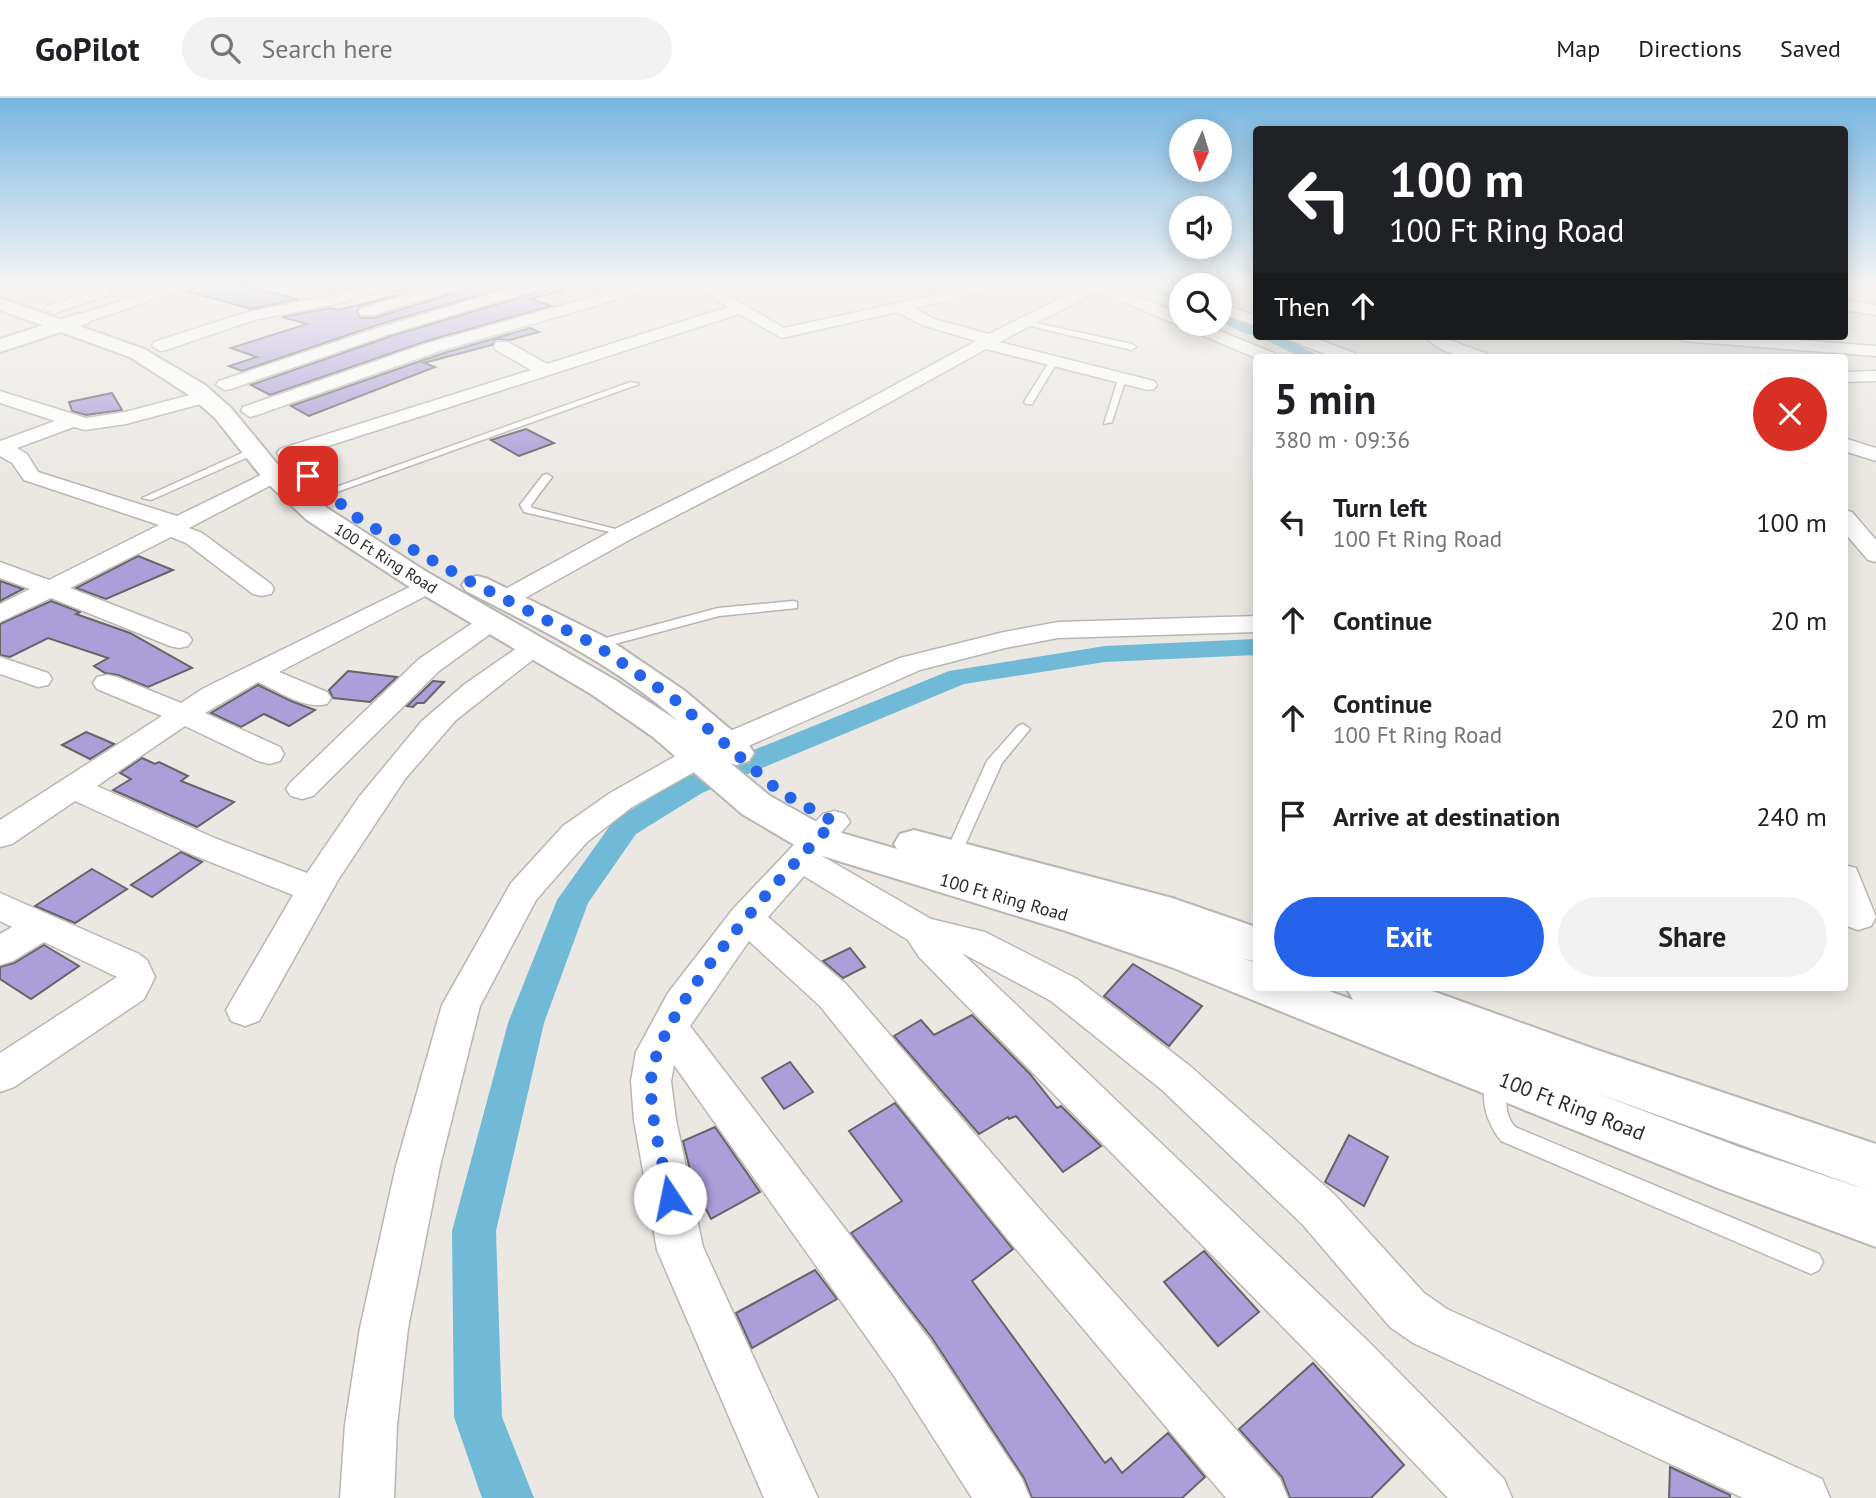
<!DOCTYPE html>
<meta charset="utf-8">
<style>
body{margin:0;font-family:"PT Sans",sans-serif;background:#f2f2f2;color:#202124;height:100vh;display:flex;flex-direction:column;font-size:26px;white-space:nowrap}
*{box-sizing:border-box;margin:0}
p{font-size:23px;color:#757577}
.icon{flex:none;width:38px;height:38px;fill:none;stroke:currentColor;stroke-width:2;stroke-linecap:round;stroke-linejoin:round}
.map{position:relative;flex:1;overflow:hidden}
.sheet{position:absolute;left:1253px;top:256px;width:595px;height:637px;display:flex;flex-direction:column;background:#fff;border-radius:7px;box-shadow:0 4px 18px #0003}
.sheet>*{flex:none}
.hud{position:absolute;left:1253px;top:28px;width:595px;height:214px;border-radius:7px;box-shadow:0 4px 18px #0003;background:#202124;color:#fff;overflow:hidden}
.needle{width:46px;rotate:184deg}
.tools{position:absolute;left:1169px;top:21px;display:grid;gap:14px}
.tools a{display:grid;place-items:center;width:63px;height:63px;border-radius:50%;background:#fff;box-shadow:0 4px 18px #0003;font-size:35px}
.pin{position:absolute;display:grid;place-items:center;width:60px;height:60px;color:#fff;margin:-30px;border-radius:14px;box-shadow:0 4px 10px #0006}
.me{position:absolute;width:77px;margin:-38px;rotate:349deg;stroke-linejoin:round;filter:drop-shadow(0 0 5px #0008)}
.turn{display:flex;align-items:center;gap:24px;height:147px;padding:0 21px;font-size:32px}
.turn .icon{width:91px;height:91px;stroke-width:2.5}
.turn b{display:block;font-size:49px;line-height:60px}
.then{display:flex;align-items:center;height:66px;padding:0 21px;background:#0003;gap:14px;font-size:26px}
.round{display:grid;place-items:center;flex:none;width:74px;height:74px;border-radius:37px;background:#f2f2f2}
.head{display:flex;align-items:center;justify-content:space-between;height:119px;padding:0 21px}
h1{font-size:42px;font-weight:600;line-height:52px}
.primary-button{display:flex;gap:14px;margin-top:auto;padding:14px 21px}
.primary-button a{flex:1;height:80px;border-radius:42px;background:#2563eb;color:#fff;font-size:28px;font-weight:600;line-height:80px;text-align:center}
.primary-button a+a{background:#f2f2f2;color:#202124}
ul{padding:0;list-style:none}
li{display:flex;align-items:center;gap:21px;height:98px;padding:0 21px}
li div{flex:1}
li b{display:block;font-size:26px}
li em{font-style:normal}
header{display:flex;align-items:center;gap:42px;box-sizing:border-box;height:98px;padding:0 35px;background:#fff;border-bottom:2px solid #e0e0e0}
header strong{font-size:33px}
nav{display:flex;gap:38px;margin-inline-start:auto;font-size:24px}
.search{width:490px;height:63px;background:#f2f2f2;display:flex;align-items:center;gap:18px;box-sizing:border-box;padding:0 24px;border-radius:38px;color:#757577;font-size:26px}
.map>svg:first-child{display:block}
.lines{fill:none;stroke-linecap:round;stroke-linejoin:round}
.canal{fill:#70bad7;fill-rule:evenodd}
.building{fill:#ac9ed9;stroke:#656569;stroke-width:2}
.service-casing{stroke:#b9b6b2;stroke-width:3}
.minor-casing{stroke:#b9b6b2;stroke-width:3}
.tertiary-casing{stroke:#b9b6b2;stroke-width:4}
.primary-casing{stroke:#b9b6b2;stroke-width:4}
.service{fill:#fff;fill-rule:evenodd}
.minor{fill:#fff;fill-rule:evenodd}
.tertiary{fill:#fff;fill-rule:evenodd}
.primary{fill:#fff;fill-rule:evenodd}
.route{stroke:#2563eb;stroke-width:12;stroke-dasharray:0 21.6}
.labels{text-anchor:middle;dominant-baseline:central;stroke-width:5;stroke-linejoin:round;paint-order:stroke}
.far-street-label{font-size:16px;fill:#2c2b29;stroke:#fff}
.street-label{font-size:18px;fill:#2c2b29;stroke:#fff}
.near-street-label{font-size:21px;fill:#2c2b29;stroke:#fff}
</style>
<header>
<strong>GoPilot</strong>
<div class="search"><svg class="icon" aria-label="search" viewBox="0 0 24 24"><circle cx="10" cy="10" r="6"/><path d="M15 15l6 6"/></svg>Search here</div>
<nav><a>Map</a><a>Directions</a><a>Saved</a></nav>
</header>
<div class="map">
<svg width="1876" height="1400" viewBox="0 0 1876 1400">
<rect width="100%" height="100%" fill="#ebe8e4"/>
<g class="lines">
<g class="canal">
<path d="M1136,185H1155L1181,196V205Z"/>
<path d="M1220,214L1256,229V238H1279L1322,259H1300L1258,238C1245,237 1232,229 1220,223Z"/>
<path d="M1256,541V557L1105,564L964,586L702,695L636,736L588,805L544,925L496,1133L502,1319L534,1400H482L454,1319L452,1133L508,925L557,802L614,722L682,681L949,573L1105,548Z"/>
</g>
</g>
<g class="building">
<path d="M199,185H230L299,201L251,211L187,193L195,190Z"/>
<path d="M472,185H520L377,227L242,273L229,268L257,259L231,250L307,226L282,219L331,210L338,212L398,197L360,208L357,213L361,220H374L466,191Z"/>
<path d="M553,185H563L564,192L531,201L551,208L427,243L270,297L251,287L391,238L549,191Z"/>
<path d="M530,230L539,234L510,242L496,241L492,247L424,265L435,269L309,318L291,308L441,256Z"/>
<path d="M112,295L122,312L86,317L72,313L69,304Z"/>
<path d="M526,331L554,345L519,358L491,342Z"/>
<path d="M138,458L173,472L106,501L76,490Z"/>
<path d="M0,483L23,491L0,503Z"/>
<path d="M51,503L80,514L76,516L130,535L192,570L148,589L118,577L105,575L94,568L108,560L48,540L10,559L0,557V526Z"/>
<path d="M348,573L397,579L370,604L333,600L329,592Z"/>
<path d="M433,583L444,584L424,605H417L413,609L407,608Z"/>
<path d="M258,587L291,603L315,612L289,628L264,616L241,629L211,615Z"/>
<path d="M86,634L105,642L114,646L90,661L62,647Z"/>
<path d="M142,660L155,666L159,664L188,678L181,683L234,704L197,729L113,692L131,681L120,675Z"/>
<path d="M181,754L202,764L152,799L131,787Z"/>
<path d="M92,771L127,791L75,825L35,808Z"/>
<path d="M44,847L79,868L31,901L0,881V869L14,865Z"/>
<path d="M850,850L865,869L843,880L823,863Z"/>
<path d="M1133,866L1202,908L1169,948L1104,898Z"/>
<path d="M972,917L1030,976L1057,1010L1061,1008L1101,1048L1063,1074L1016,1018L1009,1021L1008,1019L979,1036L894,938L921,922L934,937Z"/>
<path d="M790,964L813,994L784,1011L762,980Z"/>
<path d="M895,1005L1013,1151L972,1183L1027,1258L1105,1365L1111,1360L1122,1375L1168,1335L1205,1379L1182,1400H1032L1024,1380L932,1240L851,1135L902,1103L849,1033Z"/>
<path d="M715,1029L760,1094L711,1121L694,1088L683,1043Z"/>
<path d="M1349,1037L1388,1059L1364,1108L1325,1084Z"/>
<path d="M1204,1153L1259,1214L1218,1248L1164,1184Z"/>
<path d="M815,1172L837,1201L752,1250L736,1215Z"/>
<path d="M1313,1265L1404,1367L1371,1400H1290L1282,1379L1239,1331Z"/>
<path d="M1670,1369L1730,1397V1400H1669Z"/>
</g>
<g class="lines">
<g class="service-casing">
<g id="service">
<path d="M1022,222L1132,246L1136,249L1132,252L1022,226Z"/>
<path d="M1051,261L1058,263L1032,306H1026L1024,304Z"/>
<path d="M1119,278L1126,280L1112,324L1104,326Z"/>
<path d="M631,284L639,286L306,405L297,403Z"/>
<path d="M253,350L258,353L257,355L151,402L142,400Z"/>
<path d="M547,376L552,379L531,407L532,410L627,434V438L524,414L520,407L543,377Z"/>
<path d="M793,503L797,504V510L719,518L596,551L589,547L591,544L718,510Z"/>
<path d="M1023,626L1030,631L1002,665L961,756L959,760H947L945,756L987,663L1018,628Z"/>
<path d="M1496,972L1503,975C1512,994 1499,1009 1515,1029L1819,1156L1823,1164L1819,1172L1811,1176L1501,1043C1486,1024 1478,997 1489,975Z"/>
</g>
</g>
<g class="minor-casing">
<g id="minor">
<path d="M175,185H196L194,188L87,224L81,226L73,221L75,218Z"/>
<path d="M377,185H400L398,188L341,205L254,222L166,252L160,253L152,248L154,244L244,215L339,196Z"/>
<path d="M445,185H467L465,188L373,217H361L359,214L361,211Z"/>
<path d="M528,185H550L548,188L390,236L231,291L225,292L216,287L219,283L378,230Z"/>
<path d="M642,185H665L663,188L440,253L257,317L250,319L241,313L243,309L428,245Z"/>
<path d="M711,185H732L720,192L784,230L989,185L995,189L993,192L914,210L934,221L989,236L1087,187L1086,185H1105L1181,216V226H1202L1274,255L1277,259L1256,260L1098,193L999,244L1154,283L1157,287L1154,291L1148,292L986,251L796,356L631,441L514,506L505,509L496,506L492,501L496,496L615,431L782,348L976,243L922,227L897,214L782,240L739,216L294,359H280L277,355L280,351L531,272L496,252L494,248L496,244H508L547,266L728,209L701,191Z"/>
<path d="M1150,185H1169L1181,190V200Z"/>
<path d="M104,189L112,194L109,197L53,216L45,211L47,208Z"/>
<path d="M1844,202L1876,207V217L1844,212Z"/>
<path d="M1220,205L1256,218V228L1220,215Z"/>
<path d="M1287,238H1310L1354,255L1357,259H1333L1289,242Z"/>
<path d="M1425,238C1448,238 1463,249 1486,255L1489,259C1464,259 1442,258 1425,238Z"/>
<path d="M1675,238H1747L1876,248V258L1683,243Z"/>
<path d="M1876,273V283L1844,284V274Z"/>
<path d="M0,293L86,320L125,314L205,293L212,295L214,299L212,303L126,326L85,332L74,329L17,350L27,356L38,374L177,418L267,374H281L285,378L281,382L189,430L202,435L271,486L274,491L271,496L262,498L253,496L186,445L171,439L70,490L188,536L192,542L188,548L179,550L170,548L51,500L0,524V506L30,491L0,480V464L49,482L159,427L24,382L12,365L0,358V343L55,323L0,305Z"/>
<path d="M1844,340L1876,350V363L1844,353Z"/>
<path d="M1844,412L1852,414L1876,442V464L1868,462L1844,434Z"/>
<path d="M428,480L437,482L440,487L437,492L279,574L327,594L331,600L327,606C305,612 278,593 258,584L205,615L280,649L284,656L280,663L269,666L258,663L185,628L97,688L217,741L307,775L359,699L422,623L465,586L527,543L536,541L545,543L549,549L456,622L405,681L338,782L259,923L245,928L231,923L226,912L293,797L193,757L75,703L12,746L0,749V722L162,618L97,591L93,585L97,579L107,577L117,579L181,605L204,590Z"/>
<path d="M492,515L501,518L505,523L501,528L439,573L313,698L302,701L291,698L286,691L291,684L419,561L483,518Z"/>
<path d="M1256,518V534L1058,540L1005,550L920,572L710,665L632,709L587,744L536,802L480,908L440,1068L408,1230L397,1327L394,1400H340L345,1327L360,1230L396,1068L442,907L511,785L563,728L610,695L688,651L900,560L1004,534L1058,524Z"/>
<path d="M0,559L48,575L52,581L48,587L38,589L0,576Z"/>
<path d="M834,713L845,716L850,724L822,758L931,821L985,834L1077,881L1190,968L1335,1097L1424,1195L1447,1211L1822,1381L1830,1400H1743L1413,1245L1390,1229L1303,1127L1162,992L1051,903L962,855L1367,1242L1504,1381L1512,1400H1448L1331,1278L919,859L908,842L804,778L768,819L846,886L1037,1108L1280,1381L1288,1400H1226L1005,1138L820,908L749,843L690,928L930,1242L1022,1381L1030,1400H972L894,1278L674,967L671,983L676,1022L703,1149L818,1400H764L657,1152L634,1022L631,983L636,954L668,895L733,811L823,716Z"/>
<path d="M1844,767L1856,770L1876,819L1871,828L1858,832L1844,827Z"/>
<path d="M0,795L139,856L147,862L155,879L144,901L14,989L0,994V955L117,879L44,844L13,863L0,867V836L12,829L0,823Z"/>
</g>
</g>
<g class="tertiary-casing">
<path id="tertiary" d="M81,215L91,221L88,225L0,254V241Z"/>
</g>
<g class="primary-casing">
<path id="primary" d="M0,200L144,251L205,287L231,310L283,373L327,410L427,474L615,582L678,623C615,567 540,531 466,493L462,487L466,481L477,478L488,481L607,540L685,593L749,647L754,655L749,663L736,667L730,665L770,698L831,732L897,751L894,746L900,736L914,732L1172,800L1256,829V864L1242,860L1256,865V889H1319L1353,902L1346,889H1421L1597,952L1876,1046V1149L1720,1091L1171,869L1066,833L803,752L742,716L653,639L591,596L405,486L307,422L265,383L215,320L189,297L130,259L0,212ZM1596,995L1870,1093L1739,1049Z"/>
</g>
<use href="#service" class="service"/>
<use href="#minor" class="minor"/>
<use href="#tertiary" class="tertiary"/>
<use href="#primary" class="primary"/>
</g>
<linearGradient id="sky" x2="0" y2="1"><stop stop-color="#78b6e1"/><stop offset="0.49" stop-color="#f6f5f3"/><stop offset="1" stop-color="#f6f5f3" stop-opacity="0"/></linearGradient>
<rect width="1876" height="381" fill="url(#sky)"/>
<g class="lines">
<path class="route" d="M308,378L360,422L471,484L596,547L673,600L780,694L834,724C784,775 653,914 651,984C650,1022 663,1063 670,1100"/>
</g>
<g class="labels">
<g class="far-street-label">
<text transform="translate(386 460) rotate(32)">100 Ft Ring Road</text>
</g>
<g class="street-label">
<text transform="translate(1004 799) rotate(16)">100 Ft Ring Road</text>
</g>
<g class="near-street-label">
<text transform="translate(1572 1008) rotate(21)">100 Ft Ring Road</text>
</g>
</g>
</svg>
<div class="tools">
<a><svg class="needle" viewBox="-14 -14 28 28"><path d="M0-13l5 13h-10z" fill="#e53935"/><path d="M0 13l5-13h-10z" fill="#757577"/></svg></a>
<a><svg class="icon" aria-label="sound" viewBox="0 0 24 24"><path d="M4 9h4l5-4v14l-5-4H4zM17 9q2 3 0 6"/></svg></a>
<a><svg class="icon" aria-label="search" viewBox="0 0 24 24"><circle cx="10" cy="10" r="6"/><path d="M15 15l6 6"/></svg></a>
</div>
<div class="pin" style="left:308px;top:378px;background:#d93025"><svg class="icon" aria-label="arrive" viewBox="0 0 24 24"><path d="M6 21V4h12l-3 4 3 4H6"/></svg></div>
<svg class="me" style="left:670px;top:1100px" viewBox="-20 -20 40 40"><circle r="19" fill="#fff"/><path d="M0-13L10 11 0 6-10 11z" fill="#2563eb"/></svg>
<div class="hud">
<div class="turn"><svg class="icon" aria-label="left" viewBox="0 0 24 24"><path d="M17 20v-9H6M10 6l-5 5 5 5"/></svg><div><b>100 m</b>100 Ft Ring Road</div></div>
<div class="then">Then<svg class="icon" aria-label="ahead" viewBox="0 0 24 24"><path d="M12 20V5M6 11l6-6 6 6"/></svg></div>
</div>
<section class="sheet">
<div class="head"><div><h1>5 min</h1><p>380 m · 09:36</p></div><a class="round" style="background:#d93025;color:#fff"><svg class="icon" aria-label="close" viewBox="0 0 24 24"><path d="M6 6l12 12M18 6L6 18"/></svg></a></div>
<ul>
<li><svg class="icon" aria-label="left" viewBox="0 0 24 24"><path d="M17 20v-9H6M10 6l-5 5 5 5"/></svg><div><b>Turn left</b><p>100 Ft Ring Road</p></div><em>100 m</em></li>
<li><svg class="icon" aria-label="ahead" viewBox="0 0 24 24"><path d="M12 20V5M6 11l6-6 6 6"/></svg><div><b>Continue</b></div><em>20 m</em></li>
<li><svg class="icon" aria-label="ahead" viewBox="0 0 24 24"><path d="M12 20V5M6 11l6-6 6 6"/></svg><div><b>Continue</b><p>100 Ft Ring Road</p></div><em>20 m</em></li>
<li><svg class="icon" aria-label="arrive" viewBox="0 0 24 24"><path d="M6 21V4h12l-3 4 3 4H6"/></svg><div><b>Arrive at destination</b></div><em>240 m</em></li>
</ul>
<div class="primary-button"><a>Exit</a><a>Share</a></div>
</section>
</div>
